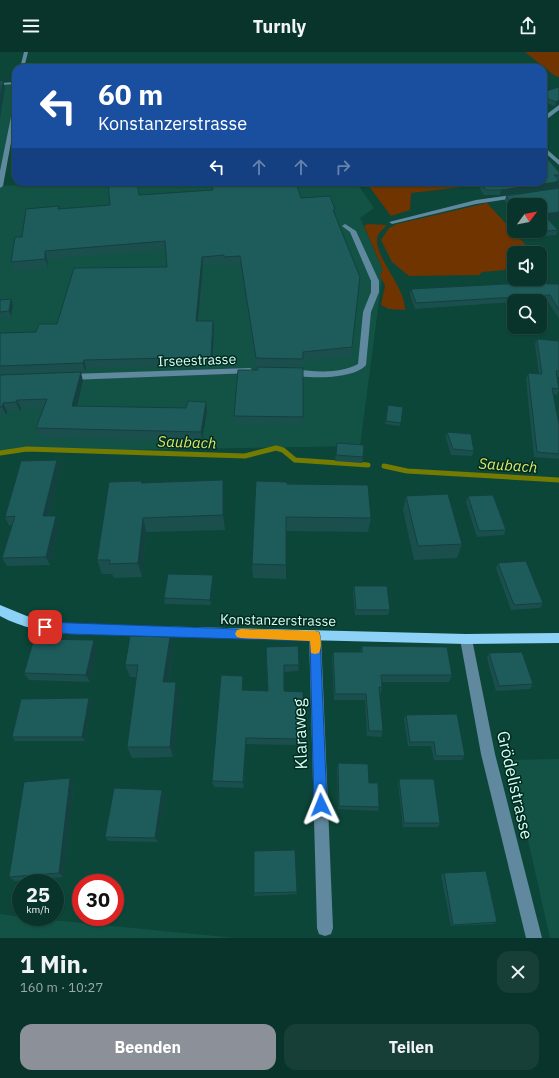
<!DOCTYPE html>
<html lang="de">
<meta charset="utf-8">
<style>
body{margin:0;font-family:"IBM Plex Sans",sans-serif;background:#173f37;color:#f1f3f6;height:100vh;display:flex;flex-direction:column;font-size:15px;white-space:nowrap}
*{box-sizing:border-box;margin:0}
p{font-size:13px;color:#99aaa9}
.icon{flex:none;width:22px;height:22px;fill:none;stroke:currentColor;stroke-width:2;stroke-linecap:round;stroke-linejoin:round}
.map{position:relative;height:886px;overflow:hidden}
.side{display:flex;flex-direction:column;background:#09342b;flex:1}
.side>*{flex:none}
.hud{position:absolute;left:12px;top:12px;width:535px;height:122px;border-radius:12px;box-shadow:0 1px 3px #0004,0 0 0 1px #294f47;background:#1a4fa0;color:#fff;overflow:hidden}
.needle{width:26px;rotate:58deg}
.tools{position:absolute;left:507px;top:146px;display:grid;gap:8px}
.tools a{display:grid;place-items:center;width:40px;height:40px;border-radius:8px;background:#09342b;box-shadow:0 1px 3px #0004,0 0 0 1px #294f47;font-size:20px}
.speed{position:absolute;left:12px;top:822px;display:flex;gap:8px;font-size:20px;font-weight:700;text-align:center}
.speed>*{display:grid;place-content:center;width:52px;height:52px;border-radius:50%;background:#09342b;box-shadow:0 1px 3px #0004,0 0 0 1px #294f47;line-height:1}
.speed small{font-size:10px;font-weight:400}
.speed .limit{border:6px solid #d22;background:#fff;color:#111}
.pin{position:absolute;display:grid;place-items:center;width:34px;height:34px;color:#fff;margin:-17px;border-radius:8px;box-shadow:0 2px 6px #0006}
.me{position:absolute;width:44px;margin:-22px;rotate:358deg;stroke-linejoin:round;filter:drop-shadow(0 0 3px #0008)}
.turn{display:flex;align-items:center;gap:14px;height:84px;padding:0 20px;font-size:18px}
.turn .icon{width:52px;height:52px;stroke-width:2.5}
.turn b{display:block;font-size:28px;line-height:34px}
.lanes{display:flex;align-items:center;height:38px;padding:0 20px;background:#0003;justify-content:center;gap:20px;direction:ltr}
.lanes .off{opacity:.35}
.round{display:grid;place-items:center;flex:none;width:42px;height:42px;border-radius:12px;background:#173f37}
.headline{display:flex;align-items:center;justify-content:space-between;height:68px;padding:0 20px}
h1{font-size:24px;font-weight:700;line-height:30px}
.primary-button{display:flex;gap:8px;margin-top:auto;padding:8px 20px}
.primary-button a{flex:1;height:46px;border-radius:12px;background:#8c9099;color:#fff;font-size:16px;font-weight:700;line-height:46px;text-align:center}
.primary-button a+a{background:#173f37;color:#f1f3f6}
header{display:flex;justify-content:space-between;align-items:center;height:52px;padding:0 20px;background:#09342b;font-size:18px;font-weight:700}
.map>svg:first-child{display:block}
.built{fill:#135346}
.green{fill:#6f3400}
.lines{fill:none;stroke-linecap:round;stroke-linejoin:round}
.stream{stroke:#747b00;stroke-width:5}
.minor{fill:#60889f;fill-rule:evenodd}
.major{fill:#8ed1f6;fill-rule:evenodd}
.wall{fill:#1a4f4e}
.shaded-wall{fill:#154040}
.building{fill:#1e5c5b;stroke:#154040}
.route{fill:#1a73e8;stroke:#114b97}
.slow{fill:#f59e0b}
.labels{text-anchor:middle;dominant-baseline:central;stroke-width:3;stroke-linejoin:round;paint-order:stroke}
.street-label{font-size:14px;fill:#d8fdf1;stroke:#002b21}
.water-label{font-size:15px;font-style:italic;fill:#dde864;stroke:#002b21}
.near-street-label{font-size:17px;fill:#d8fdf1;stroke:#002b21}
</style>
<header><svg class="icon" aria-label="menu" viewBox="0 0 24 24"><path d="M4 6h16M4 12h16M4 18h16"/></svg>Turnly<svg class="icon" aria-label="share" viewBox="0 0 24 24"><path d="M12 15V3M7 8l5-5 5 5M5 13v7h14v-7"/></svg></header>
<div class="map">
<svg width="559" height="886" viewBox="0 0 559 886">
<rect width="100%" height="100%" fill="#0c4639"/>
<g class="built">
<path d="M16,31V50L0,134L100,130H356L374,156L360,166L383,218L360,394L0,400V32Z"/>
<path d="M559,707V886H550L510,708Z"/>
<path d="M0,862L21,865L235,886H0Z"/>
</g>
<g class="green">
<path d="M525,0H559V25L555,24Z"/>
<path d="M366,130H466L470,134L411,141L410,158L391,164Z"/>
<path d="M487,151L533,201H514V215H507L505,218L482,220L479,223L409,224L392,210L381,188L389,176L397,172Z"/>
<path d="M368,172L387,173C384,176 380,179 378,183C370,200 406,235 405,258L389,257L381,253L385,234L380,223L383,218L364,174Z"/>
</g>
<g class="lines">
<g class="stream">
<path d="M0,401L27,397L245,404L276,396L283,398L295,408L368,413"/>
<path d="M384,414L407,419L559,428"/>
</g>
<g class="minor">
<path d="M24,0H28L24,16H20Z"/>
<path d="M16,30V32L0,33V31Z"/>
<path d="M16,49V63L3,134L0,136V119L14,50Z"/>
<path d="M559,53V58L543,70V65Z"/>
<path d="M543,94L559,108V113L543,99Z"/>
<path d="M519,142L522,144L521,145L476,152L392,172L389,170L476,148Z"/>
<path d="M345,172L356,179L379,229V240L371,260L366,313C353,328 305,327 287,322L286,320L290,317C312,319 338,323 358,312L363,260L371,240V229L350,180L342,174Z"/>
<path d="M250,316L254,319L253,321L70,328L66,325L70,322Z"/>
<path d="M315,579L319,580L321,584L333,876L331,882L325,884L319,882L317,876L309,584L311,580Z"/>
<path d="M466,582L470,583L472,587L495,702L542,886H526L481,702L460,587L462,583Z"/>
</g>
<path class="major" d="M0,553L34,567L70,572L466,582L559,581V591L466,592L70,582C45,580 22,576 0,564Z"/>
</g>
<g class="wall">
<path d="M559,35V52L555,54L543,50V40Z"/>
<path d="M559,120V131L558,133L556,134V135L500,143H484L476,130H543Z"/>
<path d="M108,130H138L139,143L213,138L211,130H296L301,146L335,157V163L360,225L351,304L303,309L302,316L256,315L240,213L225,214V212L203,214L198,269L214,277L212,314L86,316L85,320L0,322V281L36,280L57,272L167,215L166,197L47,207L48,216L14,219L11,210L22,185L59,157L110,153Z"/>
<path d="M506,144L547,167L558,178L556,183L536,185L530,179H540L514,153V160L505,149Z"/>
<path d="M547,232H559V267L547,248L514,249V250L415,257L410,242L411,237Z"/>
<path d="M0,248L13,253L11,265L0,266Z"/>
<path d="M537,287L559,289V325H557L559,338L557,343L553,342L559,372V407L534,405L526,327L528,321L539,322L535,292Z"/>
<path d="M257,315L303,365L302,373L234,372V364L257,318Z"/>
<path d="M0,323L83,329L77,354L207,359L202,389L39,385L36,376L44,356H21L20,359H7L6,363H0Z"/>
<path d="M388,353L403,355L400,374L385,372Z"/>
<path d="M447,380L474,399L472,404L451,403L446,386Z"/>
<path d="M337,391L363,405L362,411L335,409Z"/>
<path d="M57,408L60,416L49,464L59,472L50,513L7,514L2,506L12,473H9L5,465Z"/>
<path d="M223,428L225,443V478L146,480L142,525L114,526L112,522H102L97,508L142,429V431Z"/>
<path d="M287,432L371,466L368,480L286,479V527L253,526L252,512Z"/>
<path d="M406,444L462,492L457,506L414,508L403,458Z"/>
<path d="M468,444L506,478L504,483L477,485L466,450Z"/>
<path d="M498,511L543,551L540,556L511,558L496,516Z"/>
<path d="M213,523V529L211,553L165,552L164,546Z"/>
<path d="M354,534L390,558L388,563H355L353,539Z"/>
<path d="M170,585L173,598L169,630H176L179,642L173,705L132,706L127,695L136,625H130L125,613Z"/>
<path d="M362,594L452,623L449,630H382V635L381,642H380L383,679L381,685L367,684L365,648H334L332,606L333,600H360Z"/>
<path d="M266,595L299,613L298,619L284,620V639L303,687L302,693L246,692L244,736L214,735L212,729L243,630V638L268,639Z"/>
<path d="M97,596L90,630L29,628L24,621Z"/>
<path d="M489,601L533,632L530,637L496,639L487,606Z"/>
<path d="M89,646L92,650L85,689H15L12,685Z"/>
<path d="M406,663L465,704L462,708H434L431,694H408L404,667Z"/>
<path d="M338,711L369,731L379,755L378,759L338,757L337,715Z"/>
<path d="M70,726L74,732L63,825L15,829L9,825Z"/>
<path d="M399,727L440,771L438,775H403L398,730Z"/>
<path d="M162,738L164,743L158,790L109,789L105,785Z"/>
<path d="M444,821L497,870L493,872L451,874L441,823Z"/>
<path d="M297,840V842L254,844V841Z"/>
</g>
<g class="shaded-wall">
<path d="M3,28L5,36L0,67V45Z"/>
<path d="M559,48V52L555,54L556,50Z"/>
<path d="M559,129L558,133L556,134V135L500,143L501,138Z"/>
<path d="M559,160V165L541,167L543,162Z"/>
<path d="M45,199L47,207L48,216L45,207Z"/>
<path d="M202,205L203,214L197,278L196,269Z"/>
<path d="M11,247L13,253L11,265L9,259Z"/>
<path d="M213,269L214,277L212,314L211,305Z"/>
<path d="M84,308L86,316L85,320L83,311Z"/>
<path d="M81,320L83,329L75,363L72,354Z"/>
<path d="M17,348L21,356L20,359L16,350Z"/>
<path d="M206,350L207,359L202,389L201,380Z"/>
<path d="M3,351L7,359L6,363L2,355Z"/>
<path d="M57,408L60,416L47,472L43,464Z"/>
<path d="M223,428L225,443V478L223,463Z"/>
<path d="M56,464L59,472L50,513L46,505Z"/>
<path d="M143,466L146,480L142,525L138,511Z"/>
<path d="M213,523V529L211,553L210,548Z"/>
<path d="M170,585L173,598L167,642L163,630Z"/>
<path d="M94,588L97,596L90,630L86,623Z"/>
<path d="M0,589L2,592L0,598Z"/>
<path d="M176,630L179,642L173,705L170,695Z"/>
<path d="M89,646L92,650L85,689L82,685Z"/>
<path d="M246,686V692L244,736L243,730Z"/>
<path d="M70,726L74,732L63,825L59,821Z"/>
<path d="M162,738L164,743L158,790L155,786Z"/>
</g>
<g class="building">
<path d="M3,28L0,45V29Z"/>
<path d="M559,35V48L556,50L543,45V40Z"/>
<path d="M543,105H546L559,120V123H554L559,128V129H556L557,130L501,138H486L480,130H543Z"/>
<path d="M108,130H137L139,143L213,138L212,130H296L301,146L330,144L335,157L333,158L360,225L352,295L303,300V307L256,306L240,204L224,205V203L202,205L196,269H213L211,305L84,308L83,311L0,314V281L36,280L39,272H57L74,216L167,215L165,189L45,199V207L11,210L15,185H22L26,157L59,154L58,157L110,153Z"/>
<path d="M559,136V160L543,162L558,178L538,180L537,179H540V153H514L506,144Z"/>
<path d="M545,230L547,232H559V258L550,243L416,251L411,237Z"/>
<path d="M11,247L9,259L0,260V248Z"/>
<path d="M537,287L559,289V319H556L559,337L552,336L559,372V402L537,400L528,321L542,322Z"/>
<path d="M257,315L303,316V365L234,364L238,318H258Z"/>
<path d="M81,320L72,354L186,356L188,349L206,350L201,380L36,376L47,347L17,348L16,350L3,351L2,355H0V323Z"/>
<path d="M388,353L403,355L401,371L386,369Z"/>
<path d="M447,380L471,382L474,399L453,397Z"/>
<path d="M337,391L364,393L363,405L336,403Z"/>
<path d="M57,408L43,464H56L46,505L2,506L15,464L5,465L21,409Z"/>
<path d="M223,428V463L143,466L138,511L109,512L110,508H97L109,430L142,429L141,431Z"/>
<path d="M256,429L287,430V432L368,433L371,466L286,465V513L252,512Z"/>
<path d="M448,442L462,492L418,494L406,444Z"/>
<path d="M493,443L506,478L479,479L468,444Z"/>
<path d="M526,509L543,551L514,553L498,511Z"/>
<path d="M168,522L213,523L210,548L164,546Z"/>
<path d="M354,534H387L390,558H356Z"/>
<path d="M130,584L170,585L163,630H176L170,695H127L138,613H125Z"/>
<path d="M34,587L94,588L86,623L24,621Z"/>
<path d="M298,594L299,613H284V639L303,640V687L246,686L243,730L212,729L221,623L243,624L242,638L268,639L266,595Z"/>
<path d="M362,594L447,595L452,623H381L382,635H379L383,679H369L366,642H335L333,600H362Z"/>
<path d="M522,600L533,632L499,634L489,601Z"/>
<path d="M89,646L82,685H12L21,647Z"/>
<path d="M457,662L465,704H436L434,690H410L406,663Z"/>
<path d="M338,711L368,712L369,731H378L379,755L339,754Z"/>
<path d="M70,726L59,821L9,825L24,730Z"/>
<path d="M399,727H434L440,771H404Z"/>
<path d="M114,736L162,738L155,786L105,785Z"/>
<path d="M295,798L297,840L254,841V799Z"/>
<path d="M486,819L497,870L453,873L444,821Z"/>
</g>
<path class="route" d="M45,570L319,580L320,584L327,753L325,757L321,759L316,757L314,753L310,589L70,582L41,578L40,575L41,571Z"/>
<path class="slow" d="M241,577L315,579L319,580C321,586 322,595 319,601L315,602L311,601L310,589L241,586L237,585L235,582L237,578Z"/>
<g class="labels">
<g class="street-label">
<text transform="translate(197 308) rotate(-2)">Irseestrasse</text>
<text transform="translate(278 568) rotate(1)">Konstanzerstrasse</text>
</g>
<g class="water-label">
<text transform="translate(187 390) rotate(2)">Saubach</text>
<text transform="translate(508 413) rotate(4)">Saubach</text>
</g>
<g class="near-street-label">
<text transform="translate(300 682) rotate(-92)">Klaraweg</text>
<text transform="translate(515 733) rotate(77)">Grödelistrasse</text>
</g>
</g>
</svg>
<div class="tools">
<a><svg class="needle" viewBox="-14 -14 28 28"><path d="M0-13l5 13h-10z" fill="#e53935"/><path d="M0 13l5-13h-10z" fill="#99aaa9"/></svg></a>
<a><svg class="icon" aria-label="sound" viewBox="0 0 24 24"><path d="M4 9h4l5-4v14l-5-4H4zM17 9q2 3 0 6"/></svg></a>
<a><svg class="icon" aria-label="search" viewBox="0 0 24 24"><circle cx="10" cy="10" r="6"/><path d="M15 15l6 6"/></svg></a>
</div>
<div class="speed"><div>25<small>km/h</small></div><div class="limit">30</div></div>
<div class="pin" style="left:45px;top:575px;background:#d93025"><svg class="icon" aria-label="arrive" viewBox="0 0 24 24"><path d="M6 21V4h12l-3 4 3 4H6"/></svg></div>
<svg class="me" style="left:321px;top:753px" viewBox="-20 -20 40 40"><path d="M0-17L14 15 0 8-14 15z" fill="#1a73e8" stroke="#fff" stroke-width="4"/></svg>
<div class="hud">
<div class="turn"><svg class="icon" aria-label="left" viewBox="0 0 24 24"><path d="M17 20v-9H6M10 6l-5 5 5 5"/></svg><div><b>60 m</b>Konstanzerstrasse</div></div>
<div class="lanes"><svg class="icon" aria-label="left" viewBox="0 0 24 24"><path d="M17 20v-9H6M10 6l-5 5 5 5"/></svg><svg class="icon off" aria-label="ahead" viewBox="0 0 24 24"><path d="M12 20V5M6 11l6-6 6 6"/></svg><svg class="icon off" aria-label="ahead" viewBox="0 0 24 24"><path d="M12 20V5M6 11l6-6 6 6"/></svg><svg class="icon off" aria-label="right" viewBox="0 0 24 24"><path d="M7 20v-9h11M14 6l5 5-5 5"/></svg></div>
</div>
</div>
<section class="side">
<div class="headline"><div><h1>1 Min.</h1><p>160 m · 10:27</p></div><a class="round"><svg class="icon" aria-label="close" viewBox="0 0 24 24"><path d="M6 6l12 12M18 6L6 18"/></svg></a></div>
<div class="primary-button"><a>Beenden</a><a>Teilen</a></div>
</section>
